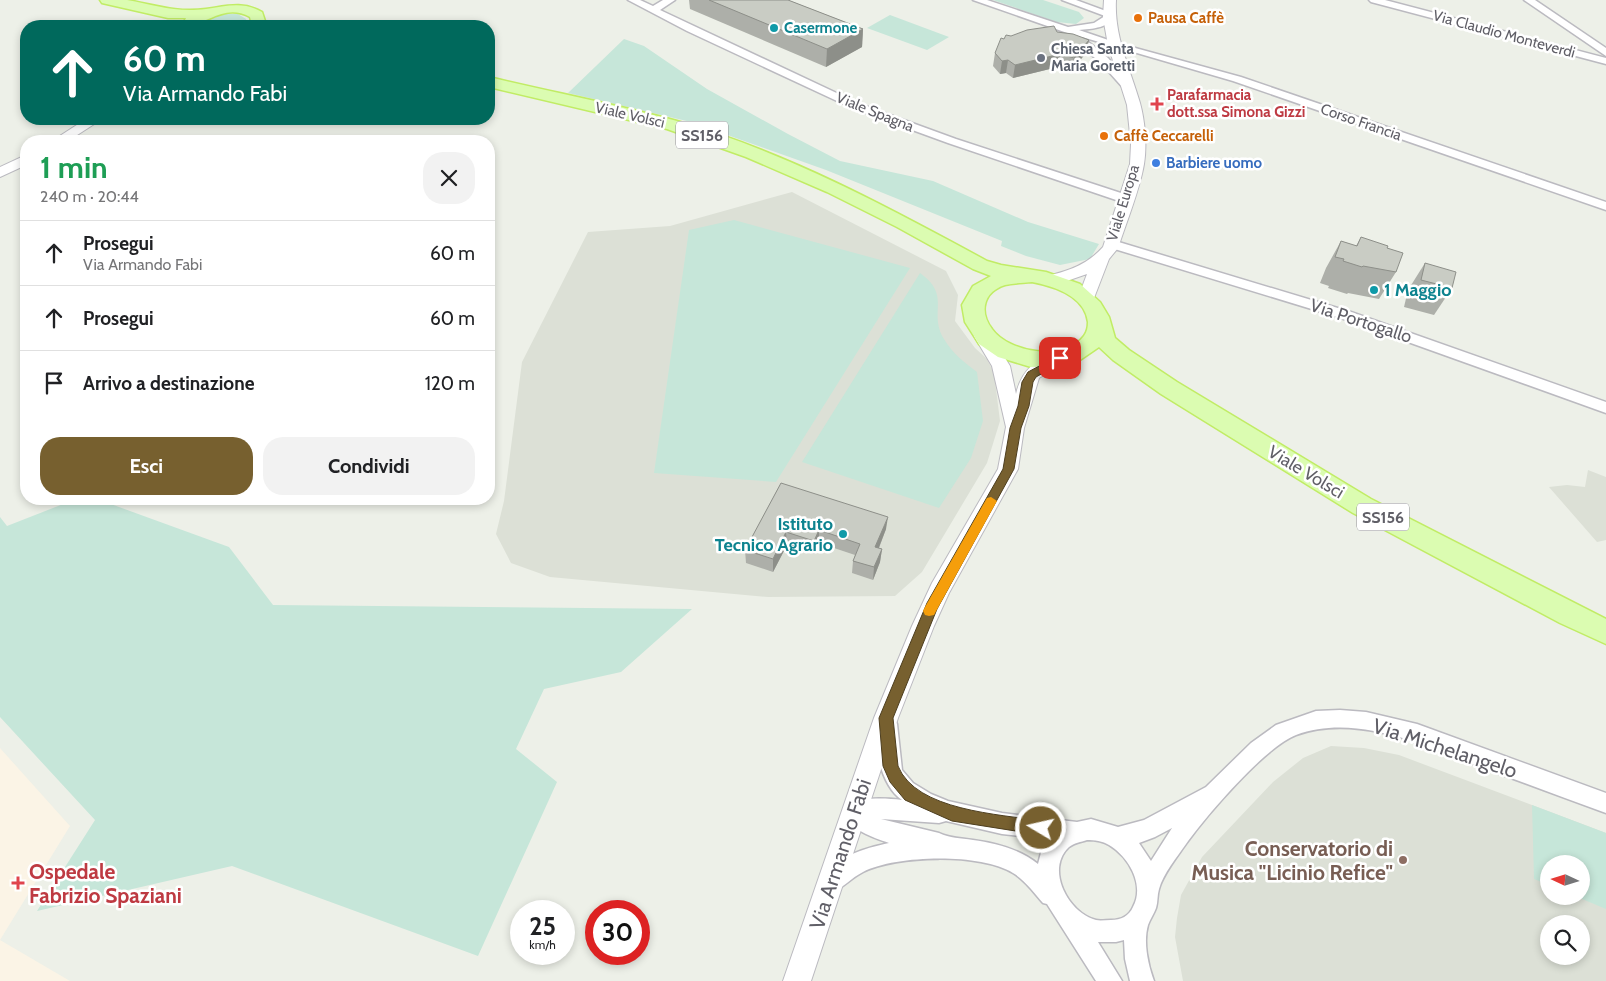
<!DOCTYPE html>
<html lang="it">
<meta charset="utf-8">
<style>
body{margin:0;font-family:Cabin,sans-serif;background:#f2f2f2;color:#202124;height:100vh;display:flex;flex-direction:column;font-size:19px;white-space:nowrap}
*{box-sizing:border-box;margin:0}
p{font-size:16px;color:#757577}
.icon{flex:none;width:28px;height:28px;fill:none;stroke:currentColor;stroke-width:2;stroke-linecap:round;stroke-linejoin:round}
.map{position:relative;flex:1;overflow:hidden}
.side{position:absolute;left:20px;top:135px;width:475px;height:370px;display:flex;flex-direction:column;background:#fff;border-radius:20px;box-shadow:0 2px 8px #0003}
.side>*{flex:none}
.hud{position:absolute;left:20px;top:20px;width:475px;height:105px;border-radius:20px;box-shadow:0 2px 8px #0003;background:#00695c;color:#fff;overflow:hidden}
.needle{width:32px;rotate:274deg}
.fabs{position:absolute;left:1540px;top:855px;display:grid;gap:10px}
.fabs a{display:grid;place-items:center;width:50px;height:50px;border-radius:50%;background:#fff;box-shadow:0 2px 8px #0003;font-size:25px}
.speed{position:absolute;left:510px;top:900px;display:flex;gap:10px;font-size:25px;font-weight:700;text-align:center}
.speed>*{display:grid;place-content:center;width:65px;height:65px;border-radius:50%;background:#fff;box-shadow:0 2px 8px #0003;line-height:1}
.speed small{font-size:12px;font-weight:400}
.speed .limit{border:8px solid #d22;background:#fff;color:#111}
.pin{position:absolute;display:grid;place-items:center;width:42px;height:42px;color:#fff;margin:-21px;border-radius:10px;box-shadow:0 2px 8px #0006}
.me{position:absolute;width:55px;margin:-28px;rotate:279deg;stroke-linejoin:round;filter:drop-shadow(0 0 4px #0008)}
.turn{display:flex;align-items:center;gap:18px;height:105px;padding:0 20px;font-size:22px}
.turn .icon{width:65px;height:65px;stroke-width:2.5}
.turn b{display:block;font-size:35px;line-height:42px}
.round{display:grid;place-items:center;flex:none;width:52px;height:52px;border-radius:20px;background:#f2f2f2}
.headline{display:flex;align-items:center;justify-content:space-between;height:85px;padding:0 20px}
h1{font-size:30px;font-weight:700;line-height:38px;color:#1e9e55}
.primary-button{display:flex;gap:10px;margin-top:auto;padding:10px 20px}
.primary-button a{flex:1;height:58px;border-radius:20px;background:#77602f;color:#fff;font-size:20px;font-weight:700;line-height:58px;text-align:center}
.primary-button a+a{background:#f2f2f2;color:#202124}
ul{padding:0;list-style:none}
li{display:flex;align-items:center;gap:15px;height:65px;padding:0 20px;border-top:1px solid #e0e0e0}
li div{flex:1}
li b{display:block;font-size:19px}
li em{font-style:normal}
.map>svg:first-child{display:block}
.education{fill:#dce0d6;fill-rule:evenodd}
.medical{fill:#fbf4e6}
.green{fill:#c6e6d9}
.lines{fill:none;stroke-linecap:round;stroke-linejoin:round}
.minor-casing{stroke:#bbbac0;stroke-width:3}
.tertiary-casing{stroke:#bbbac0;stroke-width:2}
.primary-casing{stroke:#c1ec65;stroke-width:3}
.minor{fill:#fff;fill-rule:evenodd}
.tertiary{fill:#fff;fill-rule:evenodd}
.primary{fill:#dbfcb1;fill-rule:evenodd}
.wall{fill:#adafa9}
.shaded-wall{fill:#8d8f89}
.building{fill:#c9ccc4;stroke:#8d8f89}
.route{fill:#77602f;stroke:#4d3e1f}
.slow{fill:#f59e0b}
.food-dot{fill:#e8710a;stroke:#fff;stroke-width:2}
.culture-dot{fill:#0f9aa8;stroke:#fff;stroke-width:2}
.worship-dot{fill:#6b7280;stroke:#fff;stroke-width:2}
.health-dot{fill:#e0444e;stroke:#fff;stroke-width:2}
.shop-dot{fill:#3f7fe0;stroke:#fff;stroke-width:2}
.education-dot{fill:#8d6e63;stroke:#fff;stroke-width:2}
.labels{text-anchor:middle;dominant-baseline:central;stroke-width:5;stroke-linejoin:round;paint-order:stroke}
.far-food-label{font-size:15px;font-weight:bold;fill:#c56008;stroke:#fff;text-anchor:start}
.far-culture-label{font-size:15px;font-weight:bold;fill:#0d838f;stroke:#fff;text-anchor:start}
.far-street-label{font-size:15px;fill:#605f67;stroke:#fff}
.far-worship-label{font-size:15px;font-weight:bold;fill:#5b616d;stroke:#fff;text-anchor:start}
.far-health-label{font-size:15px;font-weight:bold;fill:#be3a42;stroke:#fff;text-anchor:start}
.far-shop-label{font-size:15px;font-weight:bold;fill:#366cbe;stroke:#fff;text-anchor:start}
.shield{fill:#fff;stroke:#908f95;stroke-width:1}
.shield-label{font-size:16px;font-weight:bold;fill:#605f67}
.culture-label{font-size:18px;font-weight:bold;fill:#0d838f;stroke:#fff;text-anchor:start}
.street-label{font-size:18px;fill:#605f67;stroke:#fff}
.near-street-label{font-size:21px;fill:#605f67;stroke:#fff}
.near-education-label{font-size:21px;font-weight:bold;fill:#785e54;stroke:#fff;text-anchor:end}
.near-health-label{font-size:21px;font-weight:bold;fill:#be3a42;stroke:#fff;text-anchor:start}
</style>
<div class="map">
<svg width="1606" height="981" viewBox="0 0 1606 981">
<rect width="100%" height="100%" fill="#edf0e8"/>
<g class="education">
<path d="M792,192L946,271L958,295L955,321L975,348L987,359L994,373L1000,421L987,463L922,572L895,596L768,597L550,577L511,563L496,534L504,501L522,362L588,232L670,226Z"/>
<path d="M1588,470L1606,477V540L1597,542L1549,487L1567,485L1585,487Z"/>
<path d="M1331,746L1364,748L1399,755L1606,833V981H1183L1175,937L1177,918L1181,895L1202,857L1273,782L1303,758ZM1549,864H1581V896H1549ZM1549,924H1581V956H1549Z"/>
</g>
<path class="medical" d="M0,748L70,826L0,940L70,981H0Z"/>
<g class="green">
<path d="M993,0H1043L1079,12L1084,18L1076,24L1057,22Z"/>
<path d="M222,14H238L246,19L247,23L244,26H194L198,23Z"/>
<path d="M890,15L949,37L927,50L867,28Z"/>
<path d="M624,39L644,46L707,89L788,134L840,161L933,181L1028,222L1099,244L1090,259L1060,265L1026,256L1001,246L1002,241L826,170L691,122L568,93Z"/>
<path d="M734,220L910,268L776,482L654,473L689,230Z"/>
<path d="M920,273C952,296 928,312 944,339C952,353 965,363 977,372L983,421L971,458L939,508L802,462Z"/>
<path d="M76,499H97L229,547L273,605L692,609L621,672L544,689L516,749L557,782L478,956L232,866L37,911L95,820L0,717V517L7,526Z"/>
<path d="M1532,805L1606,833V909L1575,896H1581V864H1549V885L1534,879Z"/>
</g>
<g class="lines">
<g class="minor-casing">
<g id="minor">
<path d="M628,0H640L653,6L663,0H675L660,10L860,104L956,139L1130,196L1132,199L1130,202H1122L948,143L852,108L687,31Z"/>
<path d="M973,0H987L1068,27L1094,23L1105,16L1062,0H1076L1114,14C1112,28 1091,29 1079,30L1117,43L1241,77L1606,202V210L1233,81L1082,37L1108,58L1134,88L1129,91L1125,90L1100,62L1072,39L1070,37L1073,35Z"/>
<path d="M1369,0H1385L1606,58V64L1371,2Z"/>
<path d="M1524,0H1535L1606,48V56Z"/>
<path d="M1112,240L1351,312L1606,402V413L1341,318L1108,247L1106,244L1108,241Z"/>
<path d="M1340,710L1366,712L1417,724L1606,793V813C1567,799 1528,784 1489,770C1430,748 1359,712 1296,735C1265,747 1206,816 1186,844C1177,857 1163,874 1159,889C1157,895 1158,902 1156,908C1154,914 1150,919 1148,925C1143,942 1148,965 1154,981H1130L1125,959L1124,940L1116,942H1098L1122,981H1096L1047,904L1043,903C1034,893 1025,880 1013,873C981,853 896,855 863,872C851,878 843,888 831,893L823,890L820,882C830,858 865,848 889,843C872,837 850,830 843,812L846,805C864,797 883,798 902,800C881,786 870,740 880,717L887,715L894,717L897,724L902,770L913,783L931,794L948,801L1002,813L1077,822L1091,819L1118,827L1144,820L1206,787L1251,743L1276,725L1316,711ZM881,819L939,823L946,821L1002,834L1048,839L1043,845L1038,864C1020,849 995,843 973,840C960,838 950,838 939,833ZM1172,828L1151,861L1139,843L1155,837ZM1087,840C1094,840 1103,841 1109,845C1129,857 1145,885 1133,907C1129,916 1121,920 1111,920C1106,920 1100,921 1096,920C1068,913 1045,869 1069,847C1074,843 1081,842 1087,840Z"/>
</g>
</g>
<g class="tertiary-casing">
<g id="tertiary">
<path d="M1104,0H1116C1114,37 1130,68 1140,103C1145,121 1147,146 1144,164C1140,189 1126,223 1118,248L1109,259L1094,298L1092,302L1086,303L1080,302L1078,298L1087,274L1061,283L1053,285L1047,284L1045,280L1047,276C1069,271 1088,264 1103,247L1130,164L1131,144L1127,105L1108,45L1103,17Z"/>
<path d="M86,119H102L68,141H52Z"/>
<path d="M26,155V165L0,177V167Z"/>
<path d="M983,330L989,332L1010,366L1016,394C1022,369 1036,359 1060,352L1066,354L1069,358L1066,362L1039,378L1024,428L1018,469L949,593L934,626L898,718L811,981H783L874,718L912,626L932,583L998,469L1006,427L992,366L974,336L977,332Z"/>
</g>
</g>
<g class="primary-casing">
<g id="primary">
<path d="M100,0C109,0 118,0 127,0C155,5 176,13 206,9C227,6 243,1 262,12L265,21L262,26H248L251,21L250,17C223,2 205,28 187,23L185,20L186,18H168L102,3Z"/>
<path d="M489,77C551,92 615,104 677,121C786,152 888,207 987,261L1001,265L1046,272L1080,284L1100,302L1109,317L1115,338L1129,350L1177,382L1371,499L1606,619V644L1560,623L1353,513L1161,394L1113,360L1099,347L1080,360L1061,366L1031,367L998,357L979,344L965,322L962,305L973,286L991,276L973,269L897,227L827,192L746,157L667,129L489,87ZM1032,282C1053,286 1085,296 1088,322C1088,327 1087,332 1084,336C1065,362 1009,353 992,329C979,312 983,292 1005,285C1014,283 1023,283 1032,282Z"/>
</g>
</g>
<use href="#minor" class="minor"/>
<use href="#tertiary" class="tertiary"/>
<use href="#primary" class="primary"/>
</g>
<g class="wall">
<path d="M689,0H788L863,29L862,47L826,67L690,9Z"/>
<path d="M1011,36L1089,40L1086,53L1071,71L1058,67L1013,78L1006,73L1000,74L993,66L995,53L1004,39Z"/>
<path d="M1361,237L1387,248L1396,272L1379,299L1348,293L1347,294L1328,288L1329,286L1320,283L1326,268L1341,241L1356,246Z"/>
<path d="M1425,263L1452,288L1434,315L1404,307L1408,290Z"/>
<path d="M781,483L886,529L879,548L882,549L880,562L873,580L852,573L853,561L855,555L819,543L814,554L787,545L773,572L746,563L745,550Z"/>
</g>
<g class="shaded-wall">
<path d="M863,29L862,47L826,67L827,49Z"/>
<path d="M1089,40L1086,53L1071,71L1074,58Z"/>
<path d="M1060,54L1058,67L1013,78L1015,65Z"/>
<path d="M1008,60L1006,73L1000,74L1002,61Z"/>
<path d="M888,517L886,529L874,560L875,547Z"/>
<path d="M819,530V543L814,554V541Z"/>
<path d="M786,532L787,545L773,572V559Z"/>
<path d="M882,549L880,562L873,580L874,567Z"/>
</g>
<g class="building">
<path d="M709,0H788L863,29L827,49Z"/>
<path d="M1054,26L1057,32L1073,34L1089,40L1074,58L1060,54L1015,65L1008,60L1002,61L995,53L1001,38L1004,39L1006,35L1011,36L1027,30Z"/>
<path d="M1361,237L1388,246L1387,248L1403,253L1396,272L1363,266L1362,267L1343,261L1344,259L1335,257L1341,241L1357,246Z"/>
<path d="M1425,263L1456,272L1452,288L1421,280Z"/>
<path d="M781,483L888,517L875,547L882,549L874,567L853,561L860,544L819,530L814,541L786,532L773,559L745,550Z"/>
</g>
<path class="route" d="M1060,355L1064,356V361L1036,377L1033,382L1029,406L1021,428L1014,469L937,609L893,718L898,766C916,811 1000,814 1041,821L1047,823L1049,828L1047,833L1041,835L952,821L905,800L890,782L883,766L879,718L927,603L1003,469L1010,428L1018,406L1022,382L1028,372Z"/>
<path class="slow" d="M991,497L997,501L934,615L929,616L925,615L923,611L925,607L987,498Z"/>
<g class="food-dot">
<circle cx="1138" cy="18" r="5"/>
<circle cx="1104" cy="136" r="5"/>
</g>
<g class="culture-dot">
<circle cx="774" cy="28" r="5"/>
<circle cx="1374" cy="290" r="5"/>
<circle cx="843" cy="534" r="5"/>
</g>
<circle class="worship-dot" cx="1041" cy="58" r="5"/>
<g class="health-dot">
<path d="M1154.5 96.5h5v5h5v5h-5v5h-5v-5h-5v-5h5z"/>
<path d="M15.5 875.5h5v5h5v5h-5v5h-5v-5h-5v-5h5z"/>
</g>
<circle class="shop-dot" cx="1156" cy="163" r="5"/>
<circle class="education-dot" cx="1403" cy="860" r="5"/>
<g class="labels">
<g class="far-food-label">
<text x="1148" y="18">Pausa Caffè</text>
<text x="1114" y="136">Caffè Ceccarelli</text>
</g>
<g class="far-culture-label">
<text x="784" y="28">Casermone</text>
</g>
<g class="far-street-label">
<text transform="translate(1504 34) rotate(15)">Via Claudio Monteverdi</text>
<text transform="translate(875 112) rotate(22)">Viale Spagna</text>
<text transform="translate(630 115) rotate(13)">Viale Volsci</text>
<text transform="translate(1361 122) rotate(19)">Corso Francia</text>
<text transform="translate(1123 203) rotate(-73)">Viale Europa</text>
</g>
<g class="far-worship-label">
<text x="1051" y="49">Chiesa Santa<tspan x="1051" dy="17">Maria Goretti</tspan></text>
</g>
<g class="far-health-label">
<text x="1167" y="95">Parafarmacia<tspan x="1167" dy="17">dott.ssa Simona Gizzi</tspan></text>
</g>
<g class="far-shop-label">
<text x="1166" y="163">Barbiere uomo</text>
</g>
<g class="shield">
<rect x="676" y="121.5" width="52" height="27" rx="4"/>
<rect x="1357" y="503.5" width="52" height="27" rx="4"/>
</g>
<g class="shield-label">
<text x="702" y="135">SS156</text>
<text x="1383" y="517">SS156</text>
</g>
<g class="culture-label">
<text x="1384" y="290">1 Maggio</text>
<text x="833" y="524" text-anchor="end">Istituto<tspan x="833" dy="21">Tecnico Agrario</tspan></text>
</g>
<g class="street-label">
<text transform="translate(1361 321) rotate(18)">Via Portogallo</text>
<text transform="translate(1306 472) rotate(31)">Viale Volsci</text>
</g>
<g class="near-street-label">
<text transform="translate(1445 748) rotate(18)">Via Michelangelo</text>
<text transform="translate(840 854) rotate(-72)">Via Armando Fabi</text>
</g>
<g class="near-education-label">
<text x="1393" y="848">Conservatorio di<tspan x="1393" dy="24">Musica "Licinio Refice"</tspan></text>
</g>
<g class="near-health-label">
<text x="29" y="871">Ospedale<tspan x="29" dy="24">Fabrizio Spaziani</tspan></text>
</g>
</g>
</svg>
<div class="fabs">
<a><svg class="needle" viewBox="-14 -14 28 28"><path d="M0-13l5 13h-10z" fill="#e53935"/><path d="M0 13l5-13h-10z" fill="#757577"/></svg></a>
<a><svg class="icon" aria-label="search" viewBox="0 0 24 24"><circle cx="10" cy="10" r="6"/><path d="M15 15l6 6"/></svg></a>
</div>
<div class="speed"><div>25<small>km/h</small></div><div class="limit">30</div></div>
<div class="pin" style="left:1060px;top:358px;background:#d93025"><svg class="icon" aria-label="arrive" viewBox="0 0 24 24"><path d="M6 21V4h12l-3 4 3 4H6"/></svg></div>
<svg class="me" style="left:1041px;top:828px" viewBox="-20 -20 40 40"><circle r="17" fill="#77602f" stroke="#fff" stroke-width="3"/><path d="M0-11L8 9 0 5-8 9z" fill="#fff"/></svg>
<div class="hud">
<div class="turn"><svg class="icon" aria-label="ahead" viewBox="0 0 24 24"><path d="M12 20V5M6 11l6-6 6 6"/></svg><div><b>60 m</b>Via Armando Fabi</div></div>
</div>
<section class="side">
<div class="headline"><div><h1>1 min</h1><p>240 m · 20:44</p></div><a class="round"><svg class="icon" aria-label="close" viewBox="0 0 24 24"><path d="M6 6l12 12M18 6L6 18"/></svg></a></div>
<ul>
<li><svg class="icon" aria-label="ahead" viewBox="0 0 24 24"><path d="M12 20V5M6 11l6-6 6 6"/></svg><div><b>Prosegui</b><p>Via Armando Fabi</p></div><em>60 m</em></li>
<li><svg class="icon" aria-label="ahead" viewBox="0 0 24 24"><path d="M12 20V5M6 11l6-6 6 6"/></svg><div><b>Prosegui</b></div><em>60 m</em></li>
<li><svg class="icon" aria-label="arrive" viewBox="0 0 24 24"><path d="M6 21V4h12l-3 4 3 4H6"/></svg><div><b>Arrivo a destinazione</b></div><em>120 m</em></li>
</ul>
<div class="primary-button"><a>Esci</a><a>Condividi</a></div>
</section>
</div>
